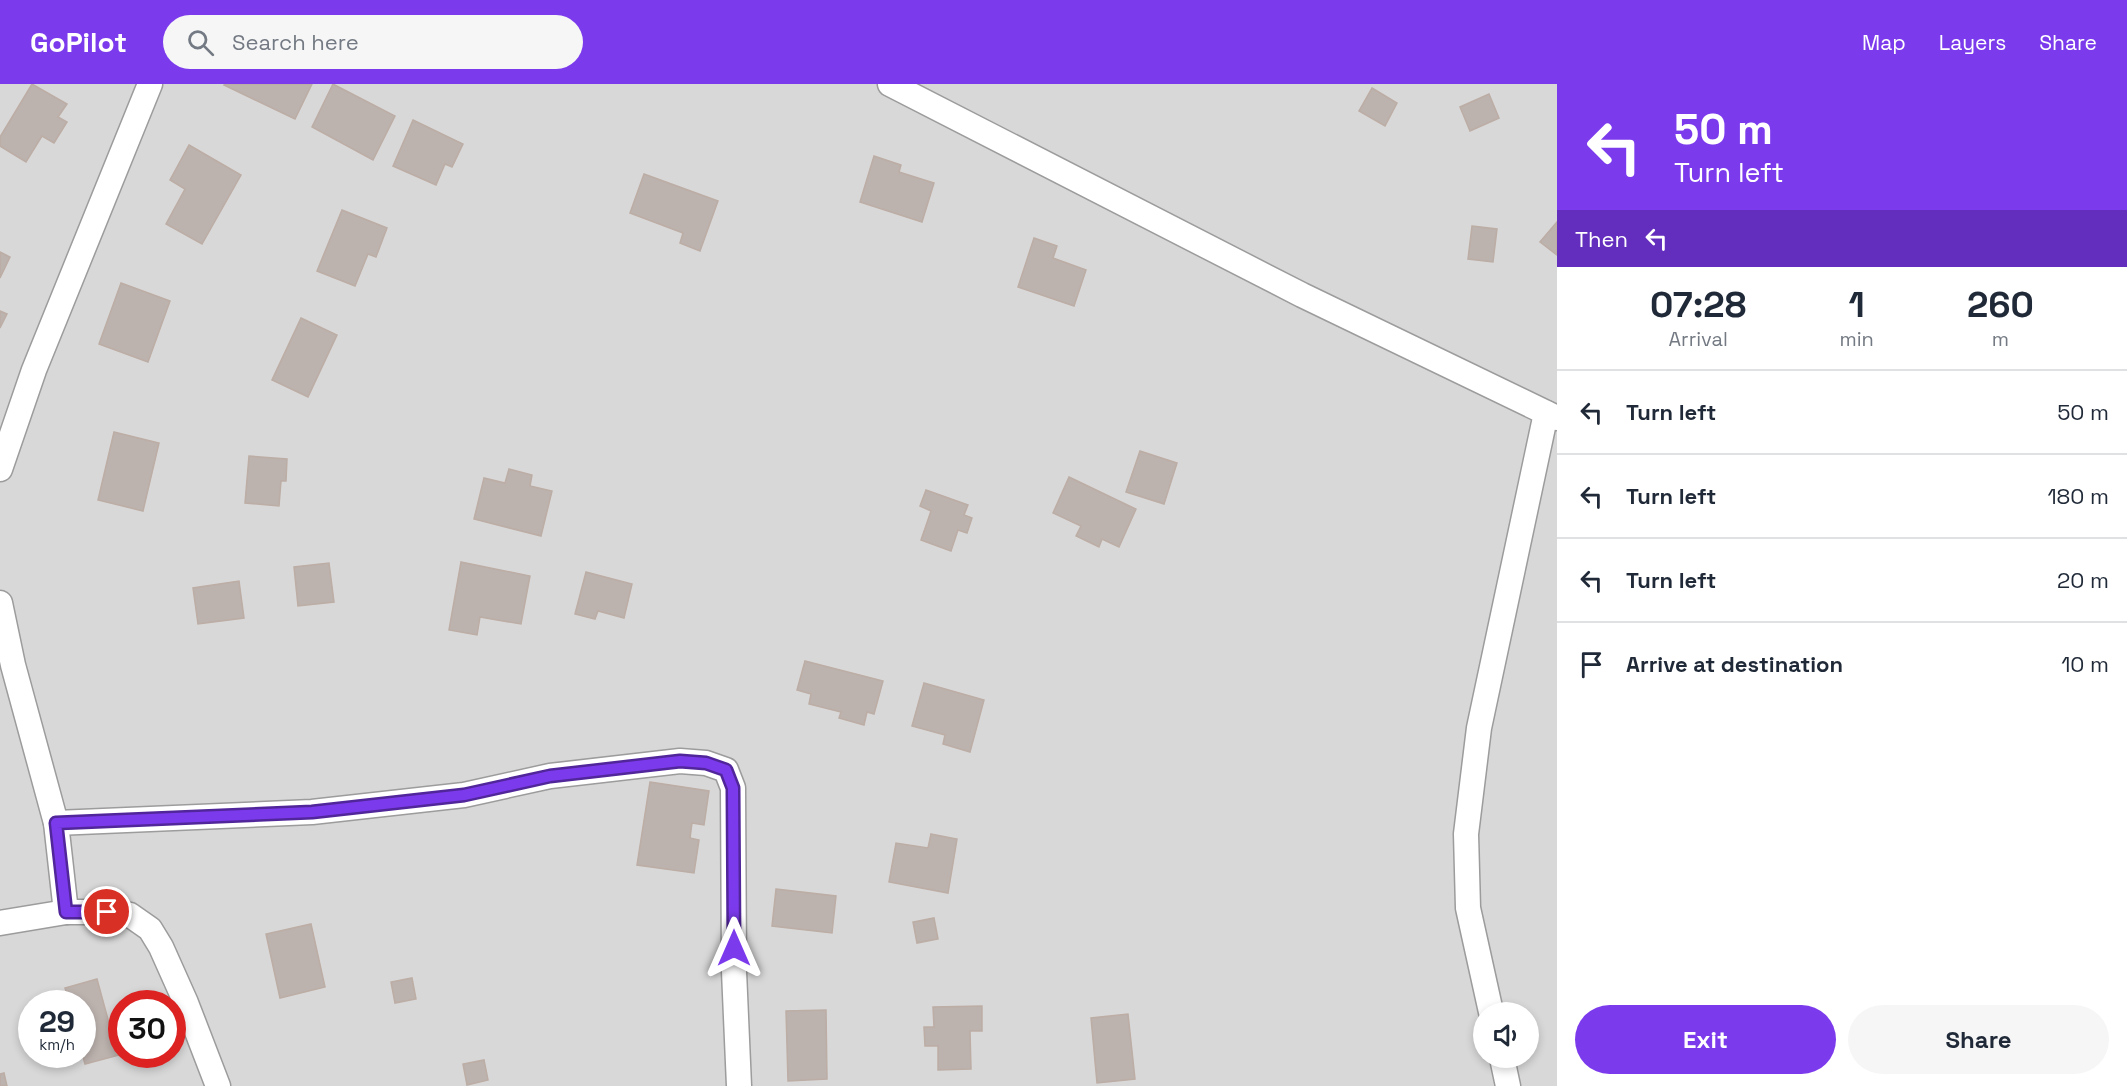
<!DOCTYPE html>
<style>
body{margin:0;font-family:"Space Grotesk",sans-serif;background:#f6f6f7;color:#1f2937;height:100vh;display:flex;flex-direction:column;font-size:22px;white-space:nowrap}
*{box-sizing:border-box;margin:0}
p{font-size:20px;color:#747a83}
.icon{flex:none;width:33px;height:33px;fill:none;stroke:currentColor;stroke-width:2;stroke-linecap:round;stroke-linejoin:round}
.map{position:relative;flex:1;overflow:hidden}
.sheet{display:flex;flex-direction:column;background:#fff;width:570px}
.sheet>*{flex:none}
.guide{background:#7c3aed;color:#fff;overflow:hidden}
.buttons{position:absolute;left:1473px;top:918px;display:grid;gap:12px}
.buttons a{display:grid;place-items:center;width:66px;height:66px;border-radius:50%;background:#fff;box-shadow:0 3px 9px #0003;font-size:30px}
.speed{position:absolute;left:18px;top:906px;display:flex;gap:12px;font-size:30px;font-weight:700;text-align:center}
.speed>*{display:grid;place-content:center;width:78px;height:78px;border-radius:50%;background:#fff;box-shadow:0 3px 9px #0003;line-height:1}
.speed small{font-size:15px;font-weight:400}
.speed .limit{border:9px solid #d22;background:#fff;color:#111}
.pin{position:absolute;display:grid;place-items:center;width:51px;height:51px;color:#fff;margin:-26px;border:3px solid #fff;border-radius:50%;box-shadow:0 2px 6px #0007}
.me{position:absolute;width:66px;margin:-33px;rotate:0deg;stroke-linejoin:round;filter:drop-shadow(0 0 4px #0008)}
.turn{display:flex;align-items:center;gap:21px;height:126px;padding:0 18px;font-size:27px}
.turn .icon{width:78px;height:78px;stroke-width:2.5}
.turn b{display:block;font-size:42px;line-height:51px}
.then{display:flex;align-items:center;height:57px;padding:0 18px;background:#0003;gap:12px;font-size:22px}
.eta{display:flex;justify-content:space-evenly;align-items:center;height:102px;text-align:center}
.eta b{font-size:36px;font-weight:600;line-height:42px}
.cta{display:flex;gap:12px;margin-top:auto;padding:12px 18px}
.cta a{flex:1;height:69px;border-radius:36px;background:#7c3aed;color:#fff;font-size:24px;font-weight:600;line-height:69px;text-align:center}
.cta a+a{background:#f6f6f7;color:#1f2937}
ul{padding:0;list-style:none}
li{display:flex;align-items:center;gap:18px;height:84px;padding:0 18px;border-top:2px solid #e0e1e3}
li div{flex:1}
li b{display:block;font-size:22px}
li em{font-style:normal}
header{display:flex;align-items:center;gap:36px;box-sizing:border-box;height:84px;padding:0 30px;background:#7c3aed;color:#fff}
header strong{font-size:28px}
nav{display:flex;gap:33px;margin-inline-start:auto;font-size:21px}
.search{width:420px;height:54px;background:#f6f6f7;display:flex;align-items:center;gap:15px;box-sizing:border-box;padding:0 21px;border-radius:33px;color:#747a83;font-size:22px}
main{display:flex;flex:1;min-height:0}
.map>svg:first-child{display:block}
.residential{fill:#d9d8d8;fill-rule:evenodd}
.building{fill:#bcb2ae;stroke:#bcada5;stroke-width:1.5}
.lines{fill:none;stroke-linecap:round;stroke-linejoin:round}
.minor-casing{stroke:#9c9c9c;stroke-width:27}
.minor{stroke:#fff;stroke-width:24}
.route-casing{stroke:#51269a;stroke-width:15}
.route{stroke:#7c3aed;stroke-width:10}
</style>
<header>
<strong>GoPilot</strong>
<div class="search"><svg class="icon" aria-label="search" viewBox="0 0 24 24"><circle cx="10" cy="10" r="6"/><path d="M15 15l6 6"/></svg>Search here</div>
<nav><a>Map</a><a>Layers</a><a>Share</a></nav>
</header>
<main>
<div class="map">
<svg width="1557" height="1002" viewBox="0 0 1557 1002">
<rect width="100%" height="100%" fill="#ece7e1"/>
<path class="residential" d="M0,0H1557V1002H0ZM32,920H82V970H32ZM122,920H172V970H122ZM1484,928H1528V974H1484Z"/>
<g class="building">
<path d="M32,0L67,20L58,33L67,38L54,59L42,52L26,78L0,62V53Z"/>
<path d="M225,0H312L295,35L224,1Z"/>
<path d="M333,0L395,32L373,76L312,43Z"/>
<path d="M1372,4L1397,19L1385,42L1359,27Z"/>
<path d="M1489,10L1499,34L1470,47L1460,23Z"/>
<path d="M413,36L463,60L452,83L445,80L436,101L393,82Z"/>
<path d="M189,61L241,91L202,160L166,140L185,105L170,96Z"/>
<path d="M874,72L901,81L899,88L934,99L922,138L860,118Z"/>
<path d="M644,90L718,117L700,167L680,159L683,149L630,129Z"/>
<path d="M342,126L387,144L376,173L368,170L355,202L317,187Z"/>
<path d="M1557,138V171L1540,158Z"/>
<path d="M1472,142L1497,145L1493,178L1468,175Z"/>
<path d="M1034,154L1057,162L1053,174L1086,186L1074,222L1018,203Z"/>
<path d="M0,168L10,173L0,194Z"/>
<path d="M121,199L170,217L148,278L99,260Z"/>
<path d="M0,227L7,230L0,244Z"/>
<path d="M301,234L337,251L308,313L272,296Z"/>
<path d="M114,348L159,359L143,427L98,416Z"/>
<path d="M1140,367L1177,379L1164,420L1126,408Z"/>
<path d="M249,372L287,375L286,397H281L279,422L245,419Z"/>
<path d="M509,385L532,391L530,402L552,407L541,452L474,435L484,394L505,399Z"/>
<path d="M1069,393L1136,425L1119,463L1102,455L1099,463L1076,452L1081,442L1053,429Z"/>
<path d="M926,406L968,421L964,431L972,434L967,449L958,446L951,467L921,456L931,427L920,422Z"/>
<path d="M461,478L530,492L521,540L480,533L477,551L449,546Z"/>
<path d="M329,479L334,518L298,522L294,483Z"/>
<path d="M586,488L632,500L624,534L598,527L595,535L575,530Z"/>
<path d="M239,497L244,534L198,540L193,504Z"/>
<path d="M805,577L883,597L874,630L867,628L864,641L839,634L841,628L809,620L811,610L797,606Z"/>
<path d="M924,599L984,616L970,668L943,660L945,651L912,642Z"/>
<path d="M650,698L709,707L704,741L692,739L690,754L699,756L694,789L637,781Z"/>
<path d="M931,750L957,755L948,809L889,798L896,759L928,764Z"/>
<path d="M776,805L836,812L832,849L772,842Z"/>
<path d="M934,834L938,855L917,859L913,838Z"/>
<path d="M311,840L325,903L280,914L266,850Z"/>
<path d="M412,894L416,915L395,919L391,898Z"/>
<path d="M97,895L109,939L113,938L119,960L116,961L119,971L85,980L82,969V920H70L65,904Z"/>
<path d="M982,922V947H970L971,985L938,986V962H925L924,943H934L933,923Z"/>
<path d="M826,926L827,995L788,997L786,927Z"/>
<path d="M1128,930L1135,995L1097,999L1091,934Z"/>
<path d="M484,976L488,996L467,1001L463,980Z"/>
<path d="M4,989L7,1002H0V990Z"/>
</g>
<g class="lines">
<g class="minor-casing">
<g id="minor">
<path d="M890,0L1302,211L1557,334"/>
<path d="M0,385L34,286L150,0"/>
<path d="M0,519L13,581L56,739L66,828"/>
<path d="M56,739L312,728L464,711L550,692L680,677L706,679L726,686L733,704L734,887L739,1002"/>
<path d="M0,839L66,828H107L130,831L150,845L161,863L186,919L218,1002"/>
<path d="M1491,928L1468,824L1466,750L1479,644L1546,329"/>
<path d="M1502,974L1508,1002"/>
</g>
</g>
<use href="#minor" class="minor"/>
</g>
<g class="lines">
<g class="route-casing">
<path id="route" d="M107,828H66L56,739L312,728L464,711L550,692L680,677L706,679L726,686L733,704L734,864"/>
</g>
<use href="#route" class="route"/>
</g>
</svg>
<div class="buttons">
<a><svg class="icon" aria-label="sound" viewBox="0 0 24 24"><path d="M4 9h4l5-4v14l-5-4H4zM17 9q2 3 0 6"/></svg></a>
</div>
<div class="speed"><div>29<small>km/h</small></div><div class="limit">30</div></div>
<div class="pin" style="left:107px;top:828px;background:#d93025"><svg class="icon" aria-label="arrive" viewBox="0 0 24 24"><path d="M6 21V4h12l-3 4 3 4H6"/></svg></div>
<svg class="me" style="left:734px;top:864px" viewBox="-20 -20 40 40"><path d="M0-17L14 15 0 8-14 15z" fill="#7c3aed" stroke="#fff" stroke-width="4"/></svg>
</div>
<section class="sheet">
<div class="guide">
<div class="turn"><svg class="icon" aria-label="left" viewBox="0 0 24 24"><path d="M17 20v-9H6M10 6l-5 5 5 5"/></svg><div><b>50 m</b>Turn left</div></div>
<div class="then">Then<svg class="icon" aria-label="left" viewBox="0 0 24 24"><path d="M17 20v-9H6M10 6l-5 5 5 5"/></svg></div>
</div>
<div class="eta">
<div><b>07:28</b><p>Arrival</p></div>
<div><b>1</b><p>min</p></div>
<div><b>260</b><p>m</p></div>
</div>
<ul>
<li><svg class="icon" aria-label="left" viewBox="0 0 24 24"><path d="M17 20v-9H6M10 6l-5 5 5 5"/></svg><div><b>Turn left</b></div><em>50 m</em></li>
<li><svg class="icon" aria-label="left" viewBox="0 0 24 24"><path d="M17 20v-9H6M10 6l-5 5 5 5"/></svg><div><b>Turn left</b></div><em>180 m</em></li>
<li><svg class="icon" aria-label="left" viewBox="0 0 24 24"><path d="M17 20v-9H6M10 6l-5 5 5 5"/></svg><div><b>Turn left</b></div><em>20 m</em></li>
<li><svg class="icon" aria-label="arrive" viewBox="0 0 24 24"><path d="M6 21V4h12l-3 4 3 4H6"/></svg><div><b>Arrive at destination</b></div><em>10 m</em></li>
</ul>
<div class="cta"><a>Exit</a><a>Share</a></div>
</section>
</main>
